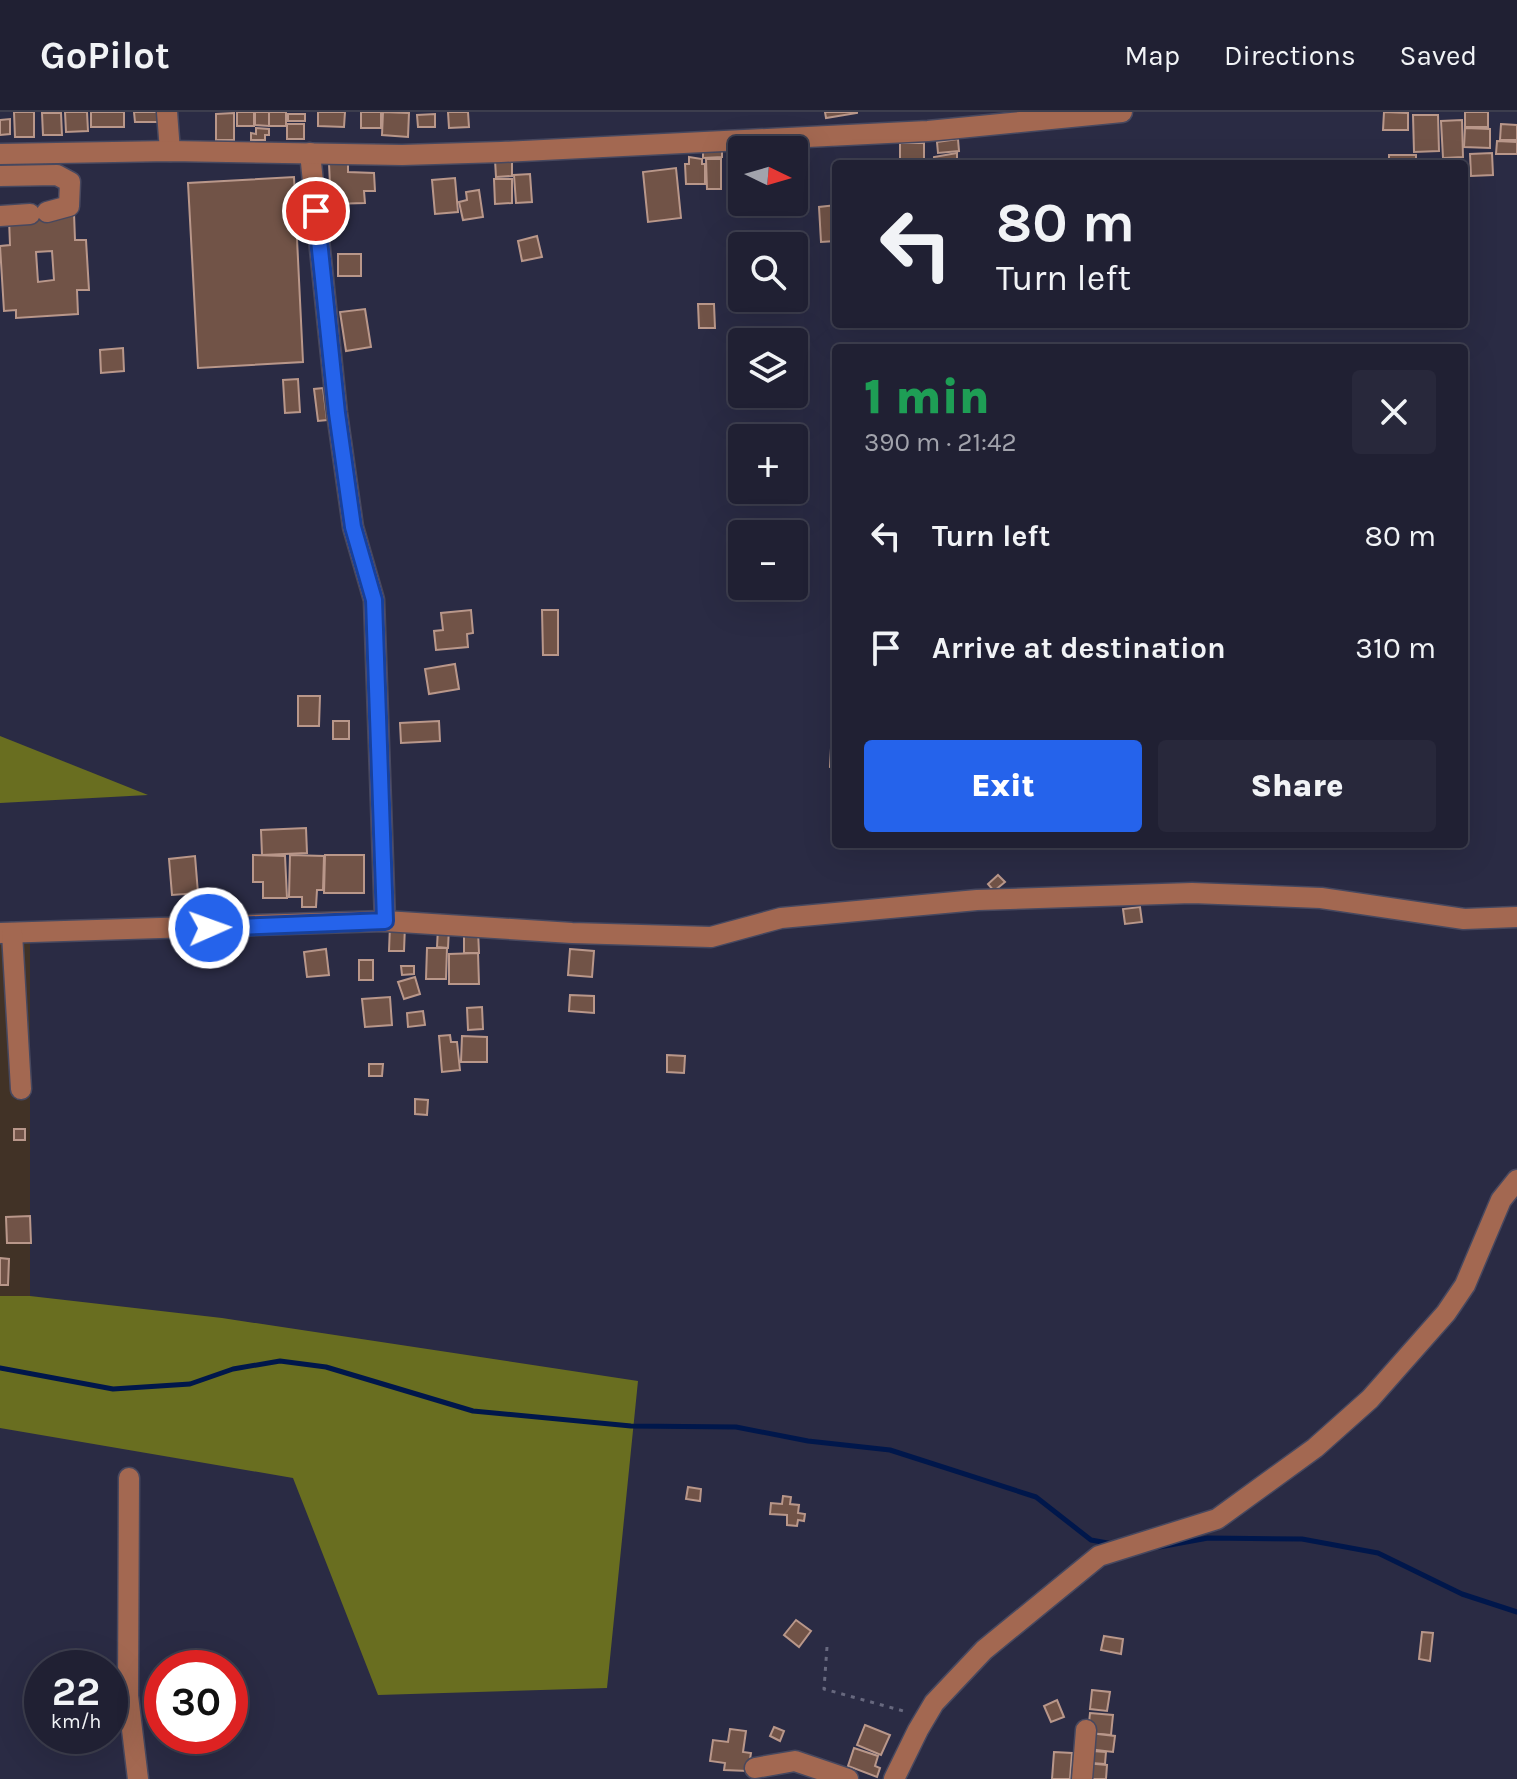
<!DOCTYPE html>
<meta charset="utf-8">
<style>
body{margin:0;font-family:Karla,sans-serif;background:#28283b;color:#f1f3f6;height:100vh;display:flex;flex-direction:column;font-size:30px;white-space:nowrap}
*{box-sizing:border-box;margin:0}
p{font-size:26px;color:#a2a3ac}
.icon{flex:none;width:44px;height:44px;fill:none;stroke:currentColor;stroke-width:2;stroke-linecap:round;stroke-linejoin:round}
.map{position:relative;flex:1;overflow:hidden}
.details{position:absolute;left:832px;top:232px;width:636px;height:504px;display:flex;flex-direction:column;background:#202033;border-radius:8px;box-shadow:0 8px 32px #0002,0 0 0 2px #3d3e4e}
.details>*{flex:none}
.top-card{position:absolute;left:832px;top:48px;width:636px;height:168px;border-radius:8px;box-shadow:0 8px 32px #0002,0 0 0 2px #3d3e4e;background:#202033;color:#f1f3f6;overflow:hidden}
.needle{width:52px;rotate:95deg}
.controls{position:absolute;left:728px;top:24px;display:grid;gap:16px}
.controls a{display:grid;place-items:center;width:80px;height:80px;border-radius:8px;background:#202033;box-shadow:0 8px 32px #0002,0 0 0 2px #3d3e4e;font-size:40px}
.speed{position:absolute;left:24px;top:1538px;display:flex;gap:16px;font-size:40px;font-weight:700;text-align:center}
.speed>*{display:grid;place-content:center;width:104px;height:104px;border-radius:50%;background:#202033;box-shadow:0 8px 32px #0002,0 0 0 2px #3d3e4e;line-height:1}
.speed small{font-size:20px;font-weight:400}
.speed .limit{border:12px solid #d22;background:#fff;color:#111}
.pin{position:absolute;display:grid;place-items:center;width:68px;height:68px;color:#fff;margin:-34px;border:4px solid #fff;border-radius:50%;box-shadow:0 2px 8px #0007}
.me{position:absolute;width:88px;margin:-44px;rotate:88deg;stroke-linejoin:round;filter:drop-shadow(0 0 6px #0008)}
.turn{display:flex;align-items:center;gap:28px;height:168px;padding:0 32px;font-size:36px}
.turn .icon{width:104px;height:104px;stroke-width:2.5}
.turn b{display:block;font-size:56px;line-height:68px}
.round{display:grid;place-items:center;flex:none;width:84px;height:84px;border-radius:8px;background:#28283b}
.head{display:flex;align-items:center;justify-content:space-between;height:136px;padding:0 32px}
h1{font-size:48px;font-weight:800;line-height:60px;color:#1e9e55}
.action{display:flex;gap:16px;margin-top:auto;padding:16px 32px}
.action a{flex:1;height:92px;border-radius:8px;background:#2563eb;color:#fff;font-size:32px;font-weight:800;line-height:92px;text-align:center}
.action a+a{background:#28283b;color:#f1f3f6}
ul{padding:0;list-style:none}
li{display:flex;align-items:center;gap:24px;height:112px;padding:0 32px}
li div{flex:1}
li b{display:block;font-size:30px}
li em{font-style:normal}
header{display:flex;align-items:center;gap:48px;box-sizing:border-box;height:112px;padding:0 40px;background:#202033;border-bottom:2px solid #3d3e4e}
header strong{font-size:38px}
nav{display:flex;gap:44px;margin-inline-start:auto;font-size:28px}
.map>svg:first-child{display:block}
.education{fill:#413226}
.forest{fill:#696e20}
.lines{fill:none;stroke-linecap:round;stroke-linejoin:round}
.stream{stroke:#00174b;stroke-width:5}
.building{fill:#715347;stroke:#b9978a;stroke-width:2;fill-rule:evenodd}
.minor-casing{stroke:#47485f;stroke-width:23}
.path{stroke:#67687e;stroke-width:3;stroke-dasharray:4 6;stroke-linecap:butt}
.minor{stroke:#a36851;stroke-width:20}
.route-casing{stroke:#184099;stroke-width:20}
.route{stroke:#2563eb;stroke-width:14}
</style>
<header>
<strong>GoPilot</strong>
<nav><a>Map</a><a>Directions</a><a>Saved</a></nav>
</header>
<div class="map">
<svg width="1517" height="1667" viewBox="0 0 1517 1667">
<rect width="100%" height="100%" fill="#2a2b44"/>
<rect class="education" x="0" y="822" width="30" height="362"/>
<g class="forest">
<path d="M0,624L148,683L0,691Z"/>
<path d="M0,1184H30L222,1206L638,1269L607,1576L378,1583L293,1366L0,1316Z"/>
</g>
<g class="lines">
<g class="stream">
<path d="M0,1256L113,1277L190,1272L233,1257L280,1249L326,1255L473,1299L631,1314L736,1315L808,1329L890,1338L1036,1385L1091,1428L1113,1432"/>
<path d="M1159,1435L1208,1426L1302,1427L1378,1441L1462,1482L1517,1500"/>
</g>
</g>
<g class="building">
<path d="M14,0H34V25H15Z"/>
<path d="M65,0H87L88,19L66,20Z"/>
<rect x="91" y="0" width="33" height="15"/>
<path d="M134,0H159V10H135Z"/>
<rect x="237" y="0" width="17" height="14"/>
<path d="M255,0H269V14L255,13Z"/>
<rect x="269" y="0" width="17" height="14"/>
<path d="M318,0H345L344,15L318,14Z"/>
<rect x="361" y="0" width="20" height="16"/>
<path d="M383,0L409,1L408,25L382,23Z"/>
<path d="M448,0H468L469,15L449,16Z"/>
<path d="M825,0H857V1L826,6Z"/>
<path d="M1384,0L1408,1V18H1383Z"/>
<rect x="1465" y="0" width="23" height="15"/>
<path d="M42,1H61L62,23H43Z"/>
<path d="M234,1V28H216V2Z"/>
<rect x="288" y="2" width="17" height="7"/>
<path d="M435,2V15H418L417,3Z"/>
<path d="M1413,3H1438L1439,39L1414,40Z"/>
<path d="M10,7V22L0,23V8Z"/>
<path d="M1462,8L1463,45L1443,46L1441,9Z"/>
<rect x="287" y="12" width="17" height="15"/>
<path d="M1501,12L1517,13V28H1500Z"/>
<path d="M256,16L269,17V23H265V28H251V21L256,22Z"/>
<path d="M1465,16L1490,17V36L1464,35Z"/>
<path d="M958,27L959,39L938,41L937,30Z"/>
<path d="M1497,29L1517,30V42H1496Z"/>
<rect x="900" y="31" width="24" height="20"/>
<path d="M722,36V45L703,46V37Z"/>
<path d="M805,39L806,63L794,64V40Z"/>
<path d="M957,41V49H961L962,52H934V45Z"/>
<path d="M1492,41L1493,63L1471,64L1470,42Z"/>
<rect x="1389" y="43" width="27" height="9"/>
<path d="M689,45L702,47V52H705V72H686L685,52H689Z"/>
<path d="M706,47H721V77H707Z"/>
<rect x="868" y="47" width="24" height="5"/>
<path d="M495,48H512V64L496,65Z"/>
<path d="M348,51V60L374,61L375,79H364L365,91L331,92L329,52Z"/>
<path d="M676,56L681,106L648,110L643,60Z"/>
<path d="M530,62L532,90L516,91L514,63Z"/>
<path d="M294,65L303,250L198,256L188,71Z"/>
<path d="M455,66L458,100L435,102L432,68Z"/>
<path d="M494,67H512V91L495,92Z"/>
<path d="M479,78L483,105L463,108L459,90L467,88L466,80Z"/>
<path d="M836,93V129L821,130L819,95Z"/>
<path d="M74,101L75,128H86L89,178H77L78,202L16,206V198L4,199L0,134L10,133L9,107ZM52,139L54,168L38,170L36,140Z"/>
<path d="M537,124L542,145L522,149L518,129Z"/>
<rect x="338" y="142" width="23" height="22"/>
<path d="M698,192H714L715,216H699Z"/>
<path d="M365,197L371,235L346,239L340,200Z"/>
<path d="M123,236L124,259L101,261L100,238Z"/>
<path d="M298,267L300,300L285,301L283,268Z"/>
<path d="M323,276L327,308L318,309L314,277Z"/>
<path d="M471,498L473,521L467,522L468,535L436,538L434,519L443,518L441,501Z"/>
<path d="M542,498H558V543H543Z"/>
<path d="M455,552L459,577L429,582L425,557Z"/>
<path d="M298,584H320L319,614H298Z"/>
<rect x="333" y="609" width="16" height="18"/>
<path d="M439,609L440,629L401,631L400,611Z"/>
<path d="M831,636H836V656L830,655Z"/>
<path d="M306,716L307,741L262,743L261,718Z"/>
<path d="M253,743L285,744L287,786H263V770H253Z"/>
<path d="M290,743L324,744L323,778H317L316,795H302V785H289Z"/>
<path d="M325,743H364V781H324Z"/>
<path d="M195,744L198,781L172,783L169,747Z"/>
<path d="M998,763L1005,770L994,779L988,772Z"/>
<path d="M1140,795L1142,810L1125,812L1123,797Z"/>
<path d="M390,813H405L404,839H389Z"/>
<path d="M438,816H449L448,836L437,835Z"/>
<path d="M464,818H478L479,841H464Z"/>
<path d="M427,836H447L446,867H426Z"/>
<path d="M326,837L329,863L307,865L304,840Z"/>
<path d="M570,837L594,839L592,865L568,863Z"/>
<path d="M478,841L479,872H449V842Z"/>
<rect x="359" y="848" width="14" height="20"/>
<path d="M401,854H414V862L402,863Z"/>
<path d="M415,865L420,882L404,887L398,870Z"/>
<path d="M570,883L594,884V901L569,899Z"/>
<path d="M390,885L392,913L365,915L362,887Z"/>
<path d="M482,895L483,917L468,918L467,896Z"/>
<path d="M423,899L425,913L408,915L407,901Z"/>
<path d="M450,923L451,930H457L460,958L442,960L439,924Z"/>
<path d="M462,924L487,925V950H461Z"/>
<path d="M667,943L685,944L684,961L667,960Z"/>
<path d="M369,952H383L382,964H369Z"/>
<path d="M415,987L428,988L427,1003L415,1002Z"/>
<rect x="14" y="1017" width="11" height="11"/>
<path d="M30,1104L31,1131H7L6,1105Z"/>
<path d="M0,1146L9,1147L8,1173H0Z"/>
<path d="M688,1375L701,1377L700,1389L686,1387Z"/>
<path d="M783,1384L791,1385L790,1392L799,1393L798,1401L805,1402L804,1409L798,1408L797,1414L787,1413V1403L770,1402L771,1391L782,1392Z"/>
<path d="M796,1508L811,1519L799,1535L784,1523Z"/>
<path d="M1422,1520L1433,1521L1430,1549L1419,1547Z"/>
<path d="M1104,1524L1123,1527L1121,1542L1101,1538Z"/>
<path d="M1092,1578L1110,1580L1107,1599L1090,1597Z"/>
<path d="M1057,1588L1064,1605L1051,1610L1044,1594Z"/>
<path d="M1090,1601L1113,1603L1111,1623L1088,1621Z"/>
<path d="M865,1613L890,1623L881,1643L857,1633Z"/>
<path d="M774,1615L784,1619L780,1629L770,1624Z"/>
<path d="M730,1617L746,1619L743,1640L751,1641L748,1659L724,1658L725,1651L710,1649L713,1628L728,1630Z"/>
<path d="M1089,1621L1115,1624L1113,1640L1088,1637Z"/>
<path d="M854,1636L878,1644L875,1654L880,1656L877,1665L848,1654Z"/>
<path d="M1092,1639L1106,1640L1105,1652L1091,1651Z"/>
<path d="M1054,1640L1072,1641L1070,1667H1052Z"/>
<path d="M1085,1651L1107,1653L1106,1667H1084Z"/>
</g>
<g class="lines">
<g class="minor-casing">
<g id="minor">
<path d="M167,0L170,39"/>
<path d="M310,41L337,301L353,415L374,488L385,809"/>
<path d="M0,42L170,39L402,43L501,40L928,19L1122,0"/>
<path d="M0,64L57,63L70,70L69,94L47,100"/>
<path d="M0,104L30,102"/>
<path d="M0,821L385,809L572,821L711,825L781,806L977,788L1192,781L1321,786L1464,807L1517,805"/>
<path d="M12,821L21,977"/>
<path d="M129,1366L128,1584L138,1667"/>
<path d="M755,1656L795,1649L848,1667"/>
<path d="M894,1667L918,1618L934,1591L984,1538L1099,1444L1217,1407L1315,1336L1370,1287L1446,1201L1465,1173L1501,1088L1517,1068"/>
<path d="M1082,1667L1086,1618"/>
</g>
</g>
<path class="path" d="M827,1535L824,1577L907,1600"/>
<use href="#minor" class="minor"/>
</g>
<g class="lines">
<g class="route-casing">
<path id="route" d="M209,816L385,809L374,488L353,415L337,301L316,99"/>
</g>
<use href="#route" class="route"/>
</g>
</svg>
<div class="controls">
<a><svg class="needle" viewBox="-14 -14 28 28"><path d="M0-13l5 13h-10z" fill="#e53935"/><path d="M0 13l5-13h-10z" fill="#a2a3ac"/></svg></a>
<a><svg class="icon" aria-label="search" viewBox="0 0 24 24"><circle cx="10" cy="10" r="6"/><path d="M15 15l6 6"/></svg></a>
<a><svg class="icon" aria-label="layers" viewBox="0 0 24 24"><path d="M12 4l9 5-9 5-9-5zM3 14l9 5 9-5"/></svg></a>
<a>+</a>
<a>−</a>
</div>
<div class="speed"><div>22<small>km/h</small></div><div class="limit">30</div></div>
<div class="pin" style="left:316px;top:99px;background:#d93025"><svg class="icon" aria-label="arrive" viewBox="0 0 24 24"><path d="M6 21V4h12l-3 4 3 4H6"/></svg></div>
<svg class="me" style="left:209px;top:816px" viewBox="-20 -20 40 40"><circle r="17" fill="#2563eb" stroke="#fff" stroke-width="3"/><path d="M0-11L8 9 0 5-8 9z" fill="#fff"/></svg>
<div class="top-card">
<div class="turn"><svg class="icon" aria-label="left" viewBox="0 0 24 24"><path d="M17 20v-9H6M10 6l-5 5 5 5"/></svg><div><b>80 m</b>Turn left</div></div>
</div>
<section class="details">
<div class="head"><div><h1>1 min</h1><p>390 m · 21:42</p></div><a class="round"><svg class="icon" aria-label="close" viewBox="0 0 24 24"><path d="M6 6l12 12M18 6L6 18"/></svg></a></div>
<ul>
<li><svg class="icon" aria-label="left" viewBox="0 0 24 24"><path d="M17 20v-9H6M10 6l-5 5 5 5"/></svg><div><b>Turn left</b></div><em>80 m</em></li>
<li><svg class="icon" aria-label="arrive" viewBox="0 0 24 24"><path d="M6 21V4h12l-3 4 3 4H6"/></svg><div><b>Arrive at destination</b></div><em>310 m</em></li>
</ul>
<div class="action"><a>Exit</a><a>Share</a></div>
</section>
</div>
